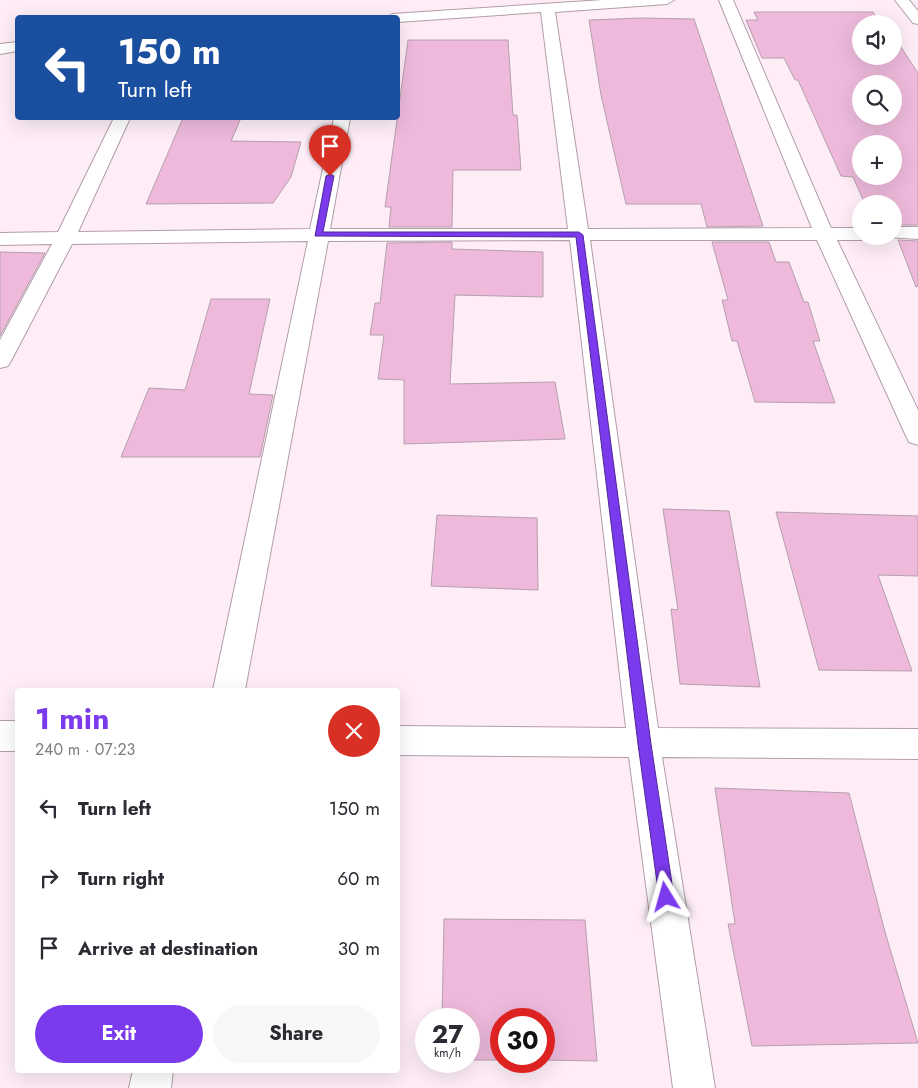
<!DOCTYPE html>
<meta charset="utf-8">
<style>
body{margin:0;font-family:Jost,sans-serif;background:#f7f7f7;color:#2b2b33;height:100vh;display:flex;flex-direction:column;font-size:19px;white-space:nowrap}
*{box-sizing:border-box;margin:0}
p{font-size:16px;color:#7c7c81}
.icon{flex:none;width:28px;height:28px;fill:none;stroke:currentColor;stroke-width:2;stroke-linecap:round;stroke-linejoin:round}
.map{position:relative;flex:1;overflow:hidden}
.details{position:absolute;left:15px;top:688px;width:385px;height:385px;display:flex;flex-direction:column;background:#fff;border-radius:5px;box-shadow:0 5px 20px #0002}
.details>*{flex:none}
.guide{position:absolute;left:15px;top:15px;width:385px;height:105px;border-radius:5px;box-shadow:0 5px 20px #0002;background:#1a4fa0;color:#fff;overflow:hidden}
.controls{position:absolute;left:852px;top:15px;display:grid;gap:10px}
.controls a{display:grid;place-items:center;width:50px;height:50px;border-radius:50%;background:#fff;box-shadow:0 5px 20px #0002;font-size:25px}
.speed{position:absolute;left:415px;top:1008px;display:flex;gap:10px;font-size:25px;font-weight:700;text-align:center}
.speed>*{display:grid;place-content:center;width:65px;height:65px;border-radius:50%;background:#fff;box-shadow:0 5px 20px #0002;line-height:1}
.speed small{font-size:12px;font-weight:400}
.speed .limit{border:8px solid #d22;background:#fff;color:#111}
.pin{position:absolute;display:grid;place-items:center;width:42px;height:42px;color:#fff;margin:-51px -21px;border-radius:50% 50% 50% 0;rotate:-45deg;box-shadow:0 0 5px #0007}
.pin .icon{rotate:45deg}
.me{position:absolute;width:55px;margin:-28px;rotate:352deg;stroke-linejoin:round;filter:drop-shadow(0 0 4px #0008)}
.turn{display:flex;align-items:center;gap:18px;height:105px;padding:0 20px;font-size:22px}
.turn .icon{width:65px;height:65px;stroke-width:2.5}
.turn b{display:block;font-size:35px;line-height:42px}
.round{display:grid;place-items:center;flex:none;width:52px;height:52px;border-radius:26px;background:#f7f7f7}
.overview{display:flex;align-items:center;justify-content:space-between;height:85px;padding:0 20px}
h1{font-size:30px;font-weight:700;line-height:38px;color:#7c3aed}
.button{display:flex;gap:10px;margin-top:auto;padding:10px 20px}
.button a{flex:1;height:58px;border-radius:30px;background:#7c3aed;color:#fff;font-size:20px;font-weight:700;line-height:58px;text-align:center}
.button a+a{background:#f7f7f7;color:#2b2b33}
ul{padding:0;list-style:none}
li{display:flex;align-items:center;gap:15px;height:70px;padding:0 20px}
li div{flex:1}
li b{display:block;font-size:19px}
li em{font-style:normal}
.map>svg:first-child{display:block}
.building{fill:#eeb9db;stroke:#b4a0ac;fill-rule:evenodd}
.lines{fill:none;stroke-linecap:round;stroke-linejoin:round}
.minor-casing{stroke:#b19da9;stroke-width:2}
.minor{fill:#fff;fill-rule:evenodd}
.route{fill:#7c3aed;stroke:#51269a}
</style>
<div class="map">
<svg width="918" height="1088" viewBox="0 0 918 1088">
<rect width="100%" height="100%" fill="#feedf7"/>
<g class="building">
<path d="M754,12H873L881,24H861V56H894V41H897L918,73V225H894V204H865L853,177L841,176L798,80H795L784,58H762L746,20H758ZM861,84H894V116H861ZM861,144H894V176H861Z"/>
<path d="M640,18L694,19L763,226L707,227L701,204H626L601,95L589,20Z"/>
<path d="M408,40H508L513,115H517L521,170H453L452,227H389L391,207H385Z"/>
<path d="M183,118H241L231,141L301,142L291,177L273,203L146,204Z"/>
<path d="M898,240L918,241V286L916,287Z"/>
<path d="M452,242V249L543,252V297L455,295L450,384L555,382L565,439L404,444V380L378,379L384,335H370L375,303H380L387,243Z"/>
<path d="M712,242H769L776,262H789L804,302H808L820,341H813L835,403L755,402L737,341H732L722,300H728Z"/>
<path d="M0,252L45,253L0,336Z"/>
<path d="M211,299H270L249,394L273,395L260,457H121L149,388L185,390Z"/>
<path d="M663,509L729,511L760,687L680,684L671,609L678,610Z"/>
<path d="M776,512L918,516V576L878,575L912,671L819,670Z"/>
<path d="M437,515L537,518L538,590L431,586Z"/>
<path d="M715,788L849,793L885,932L918,1043L752,1046L728,924H735Z"/>
<path d="M444,919L585,920L597,1061L544,1060V1019H501V1060H469V1019H442Z"/>
</g>
<g class="lines">
<g class="minor-casing">
<g id="minor">
<path d="M603,0H674L667,4L555,12L588,229L812,228L719,0H733L831,228H861V236H869L861,240H837L918,410V445L909,442L906,436L817,240H590L658,728L918,729V759L662,757L715,1088H673L629,757L398,755V726L626,728L570,240L328,241L245,690H213L308,241L72,244L11,361L8,366L0,368V340L52,244L0,245V233L58,232L114,118H130L78,232L310,229L334,118H350L330,229H568L541,12L398,22V18H385L392,14Z"/>
<path d="M895,0H909L918,11V24L913,23Z"/>
<path d="M18,42V51L0,54V44Z"/>
<path d="M894,227H918V239L887,237L894,236Z"/>
<rect x="0" y="721" width="18" height="30"/>
<path d="M133,1070H173L171,1088H129Z"/>
</g>
</g>
<use href="#minor" class="minor"/>
</g>
<path class="route" d="M330,174L334,176L323,232H579L583,235L651,744L674,897L672,902L666,904L661,902L659,897L638,744L576,237L315,236L326,176Z"/>
</svg>
<div class="controls">
<a><svg class="icon" aria-label="sound" viewBox="0 0 24 24"><path d="M4 9h4l5-4v14l-5-4H4zM17 9q2 3 0 6"/></svg></a>
<a><svg class="icon" aria-label="search" viewBox="0 0 24 24"><circle cx="10" cy="10" r="6"/><path d="M15 15l6 6"/></svg></a>
<a>+</a>
<a>−</a>
</div>
<div class="speed"><div>27<small>km/h</small></div><div class="limit">30</div></div>
<div class="pin" style="left:330px;top:176px;background:#d93025"><svg class="icon" aria-label="arrive" viewBox="0 0 24 24"><path d="M6 21V4h12l-3 4 3 4H6"/></svg></div>
<svg class="me" style="left:666px;top:897px" viewBox="-20 -20 40 40"><path d="M0-17L14 15 0 8-14 15z" fill="#7c3aed" stroke="#fff" stroke-width="4"/></svg>
<div class="guide">
<div class="turn"><svg class="icon" aria-label="left" viewBox="0 0 24 24"><path d="M17 20v-9H6M10 6l-5 5 5 5"/></svg><div><b>150 m</b>Turn left</div></div>
</div>
<section class="details">
<div class="overview"><div><h1>1 min</h1><p>240 m · 07:23</p></div><a class="round" style="background:#d93025;color:#fff"><svg class="icon" aria-label="close" viewBox="0 0 24 24"><path d="M6 6l12 12M18 6L6 18"/></svg></a></div>
<ul>
<li><svg class="icon" aria-label="left" viewBox="0 0 24 24"><path d="M17 20v-9H6M10 6l-5 5 5 5"/></svg><div><b>Turn left</b></div><em>150 m</em></li>
<li><svg class="icon" aria-label="right" viewBox="0 0 24 24"><path d="M7 20v-9h11M14 6l5 5-5 5"/></svg><div><b>Turn right</b></div><em>60 m</em></li>
<li><svg class="icon" aria-label="arrive" viewBox="0 0 24 24"><path d="M6 21V4h12l-3 4 3 4H6"/></svg><div><b>Arrive at destination</b></div><em>30 m</em></li>
</ul>
<div class="button"><a>Exit</a><a>Share</a></div>
</section>
</div>
